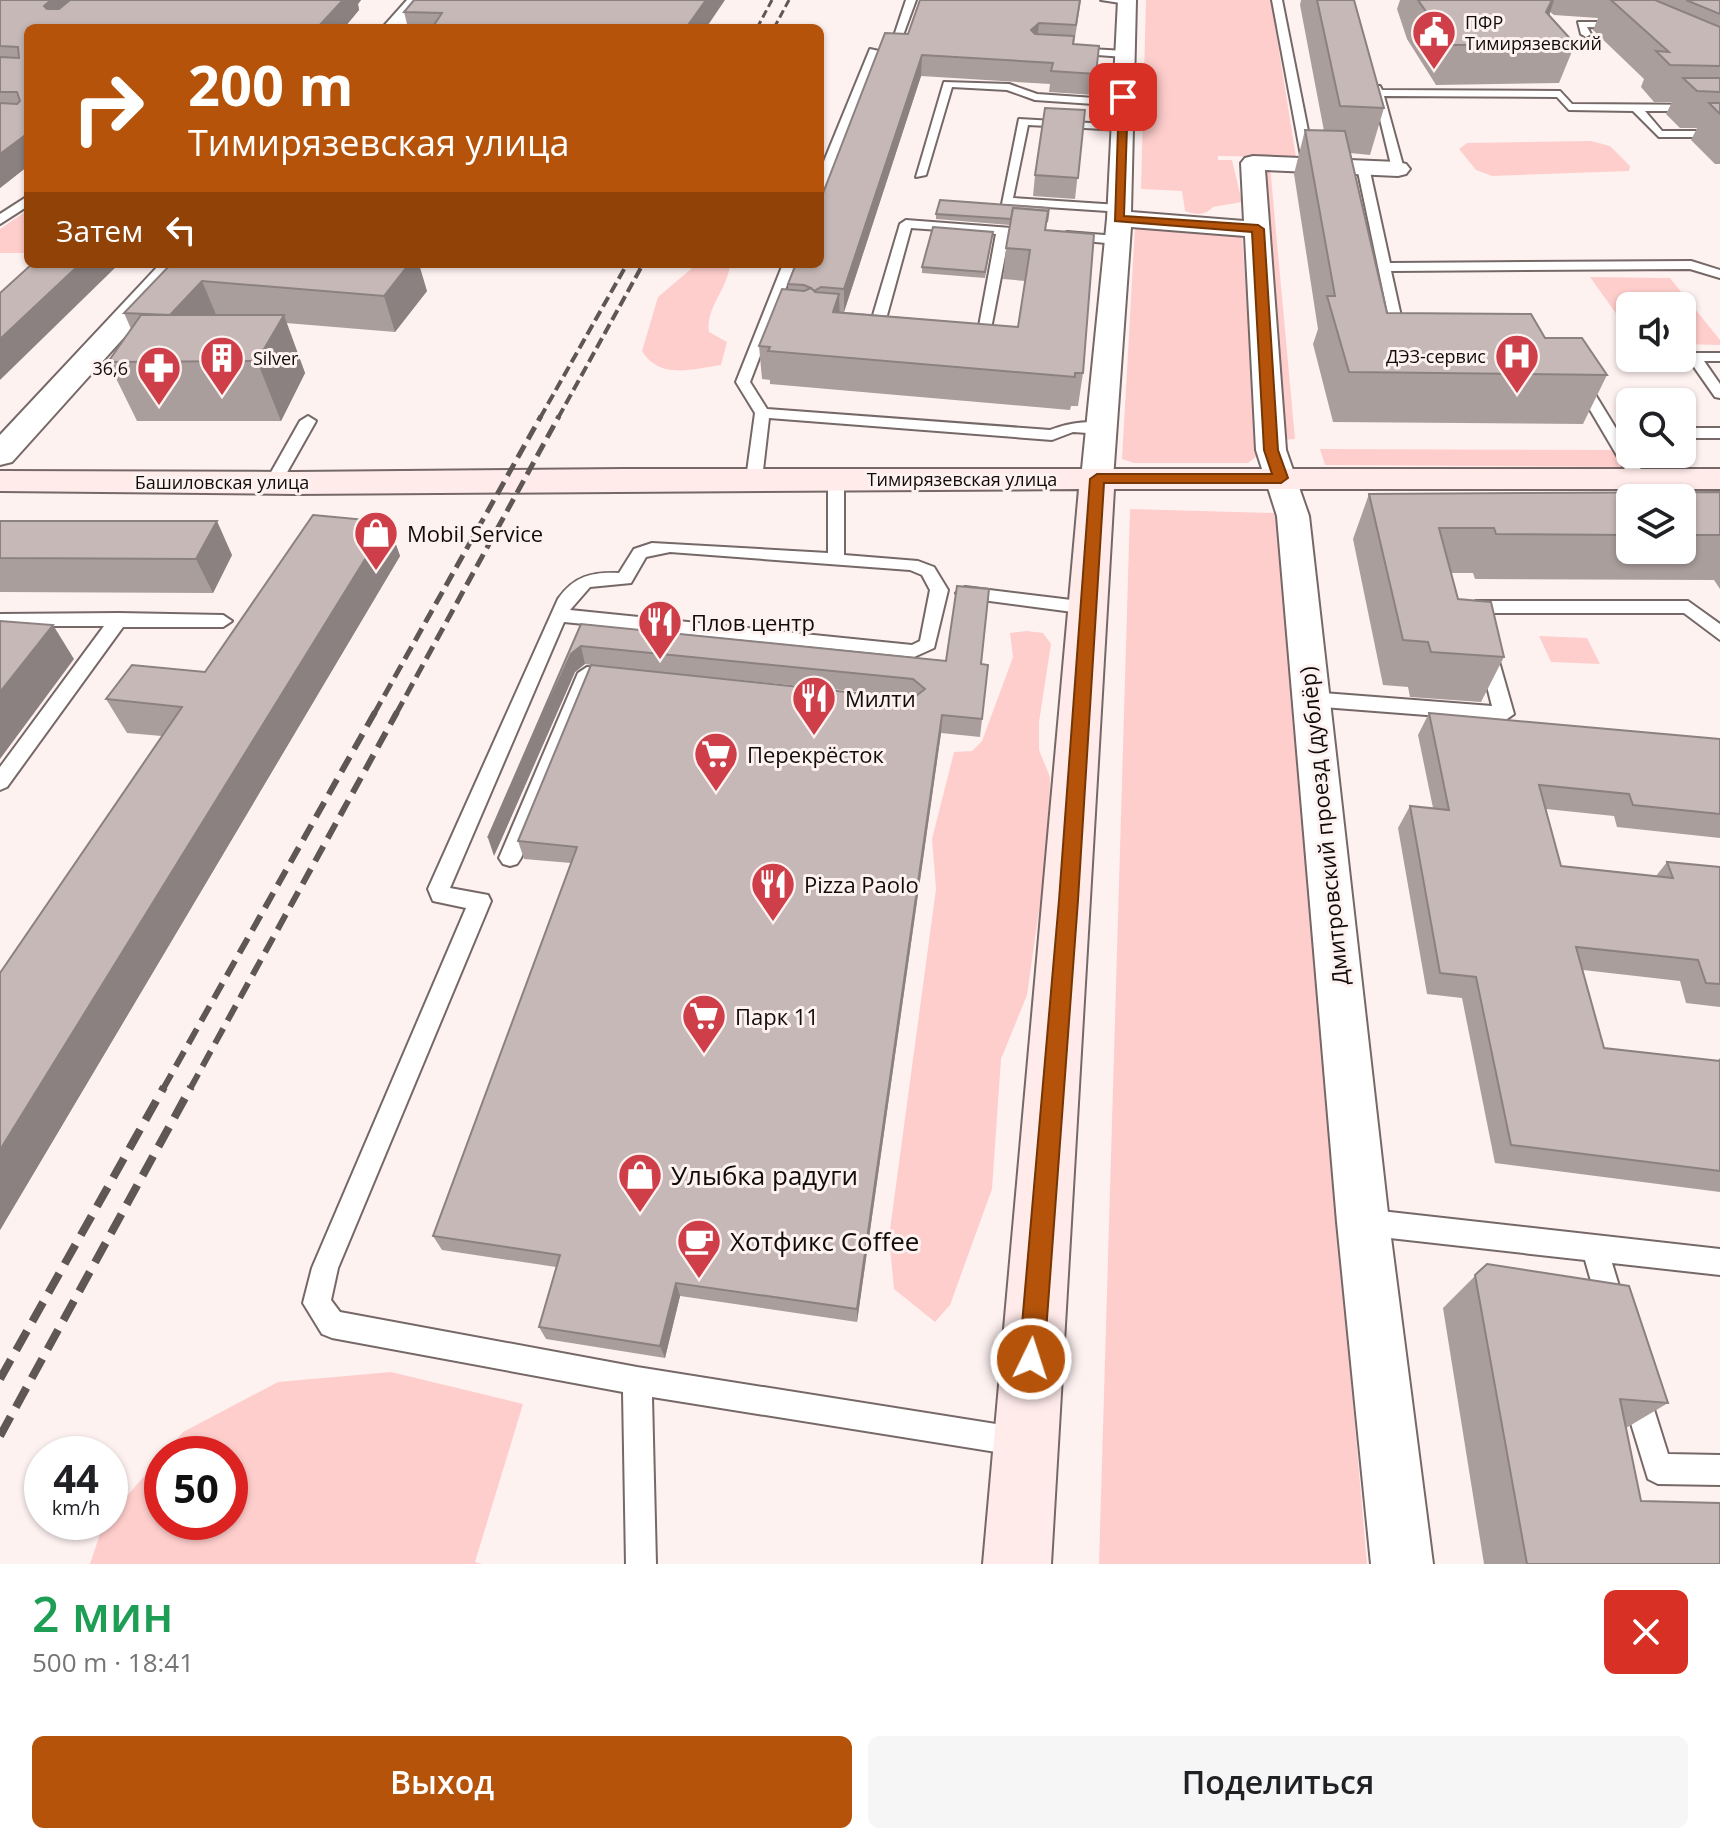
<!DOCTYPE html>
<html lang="ru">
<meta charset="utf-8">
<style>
body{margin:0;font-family:"Open Sans",sans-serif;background:#f6f6f6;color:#202124;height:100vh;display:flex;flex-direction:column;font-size:30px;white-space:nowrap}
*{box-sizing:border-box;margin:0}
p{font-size:26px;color:#757577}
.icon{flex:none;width:44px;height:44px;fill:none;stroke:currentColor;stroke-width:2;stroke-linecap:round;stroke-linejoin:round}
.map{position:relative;height:1564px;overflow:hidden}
.details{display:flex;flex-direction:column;background:#fff;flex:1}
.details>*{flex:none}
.hud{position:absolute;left:24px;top:24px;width:800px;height:244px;border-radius:12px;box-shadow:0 2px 6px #0004;background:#b45309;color:#fff;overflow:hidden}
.buttons{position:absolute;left:1616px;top:292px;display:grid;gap:16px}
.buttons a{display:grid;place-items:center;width:80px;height:80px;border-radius:12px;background:#fff;box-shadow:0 2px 6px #0004;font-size:40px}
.speed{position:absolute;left:24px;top:1436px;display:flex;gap:16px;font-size:40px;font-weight:700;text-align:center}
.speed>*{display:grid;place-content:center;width:104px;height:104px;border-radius:50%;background:#fff;box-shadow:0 2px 6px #0004;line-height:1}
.speed small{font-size:20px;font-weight:400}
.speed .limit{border:12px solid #d22;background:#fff;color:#111}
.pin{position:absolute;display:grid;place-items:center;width:68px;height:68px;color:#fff;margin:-34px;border-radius:16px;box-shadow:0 4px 12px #0006}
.me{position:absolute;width:88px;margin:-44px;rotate:4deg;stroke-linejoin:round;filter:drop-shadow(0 0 6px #0008)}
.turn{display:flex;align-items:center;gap:28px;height:168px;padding:0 32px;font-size:36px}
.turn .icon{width:104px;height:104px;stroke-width:2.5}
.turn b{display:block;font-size:56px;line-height:68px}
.then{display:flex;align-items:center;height:76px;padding:0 32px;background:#0003;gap:16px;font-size:30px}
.round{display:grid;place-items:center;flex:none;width:84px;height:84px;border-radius:12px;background:#f6f6f6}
.headline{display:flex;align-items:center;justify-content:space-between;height:136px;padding:0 32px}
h1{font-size:48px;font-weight:600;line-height:60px;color:#1e9e55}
.cta{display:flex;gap:16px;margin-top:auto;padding:16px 32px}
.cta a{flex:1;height:92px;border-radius:12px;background:#b45309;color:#fff;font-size:32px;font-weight:600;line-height:92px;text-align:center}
.cta a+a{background:#f6f6f6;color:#202124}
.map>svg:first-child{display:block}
.green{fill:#fececc}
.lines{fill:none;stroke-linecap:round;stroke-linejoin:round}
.service-casing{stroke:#756867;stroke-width:4}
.minor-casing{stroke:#756867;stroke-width:4}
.tertiary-casing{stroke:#756867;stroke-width:4}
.secondary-casing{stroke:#756867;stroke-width:4}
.service{fill:#fff;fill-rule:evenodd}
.minor{fill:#fff;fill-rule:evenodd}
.tertiary{fill:#fff;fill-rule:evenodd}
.secondary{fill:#ffebea;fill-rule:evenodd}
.rail-far4{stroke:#5e5756;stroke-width:3;stroke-dasharray:8 4;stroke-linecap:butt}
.rail-far3{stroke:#5e5756;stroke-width:4;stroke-dasharray:11 5;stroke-linecap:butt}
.rail-far2{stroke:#5e5756;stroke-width:5;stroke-dasharray:14 7;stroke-linecap:butt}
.rail-far1{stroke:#5e5756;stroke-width:6;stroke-dasharray:17 9;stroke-linecap:butt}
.rail{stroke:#5e5756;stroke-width:8;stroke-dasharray:22 11;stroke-linecap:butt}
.wall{fill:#aa9e9d;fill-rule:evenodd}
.shaded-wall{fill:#8b8180}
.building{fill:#c6b8b7;stroke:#8b8180;stroke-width:2}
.route{fill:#b45309;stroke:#753606;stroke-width:2}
.labels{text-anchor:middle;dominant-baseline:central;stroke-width:6;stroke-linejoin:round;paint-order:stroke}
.far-poi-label{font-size:18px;fill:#110c0c;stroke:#fef2f1;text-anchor:start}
.far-street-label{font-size:18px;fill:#110c0c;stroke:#fef2f1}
.poi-label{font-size:22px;fill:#110c0c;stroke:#fef2f1;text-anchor:start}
.street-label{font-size:22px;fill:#110c0c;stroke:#fef2f1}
.near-poi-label{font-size:26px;fill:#110c0c;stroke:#fef2f1;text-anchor:start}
</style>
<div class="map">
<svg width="1720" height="1564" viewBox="0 0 1720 1564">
<rect width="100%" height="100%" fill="#fef2f1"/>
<g class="green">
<path d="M1146,0H1271L1296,157L1218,156V160H1232L1242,202L1213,207C1204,216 1197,215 1185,211L1182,191L1141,189Z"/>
<path d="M1591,141L1610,146L1630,166L1629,171L1492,176L1476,170L1459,149L1467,143Z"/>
<path d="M1260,165L1270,166L1295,439L1280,440Z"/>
<path d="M28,210V253H0V229Z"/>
<path d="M1135,227L1242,235L1258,455L1248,463H1134L1122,459Z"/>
<path d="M697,264H730C728,289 705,308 709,332L727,342L721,365C692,369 660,380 642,351L658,297Z"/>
<path d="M1590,277L1670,278L1720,340V345L1682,344V306H1630V333Z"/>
<path d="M1320,449L1612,450L1623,467L1325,465Z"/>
<path d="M1130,509L1276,513L1367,1564H1099Z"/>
<path d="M1027,631L1043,633L1051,644L1039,722V750L1050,777L1049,840L1027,995L1001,1059L992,1189L950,1305L935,1322L894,1289L889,1237L936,889L932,839L954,752L972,751L982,741L1013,657L1010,633Z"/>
<path d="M1539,636L1587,638L1600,664L1551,662Z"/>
<path d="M391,1372L523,1404L475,1562L482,1564H90L104,1522H110V1515L162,1456V1522H230V1454H164L183,1432L278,1382Z"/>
</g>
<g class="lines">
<g class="service-casing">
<g id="service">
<path d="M906,0H916L899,46L890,48Z"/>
<path d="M1101,0H1131L1132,1L1127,4Z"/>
<path d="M1272,0H1282L1314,161L1308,164L1302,161Z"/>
<path d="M1578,22H1623L1628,25L1623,28L1587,27L1591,34L1586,37L1581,34Z"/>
<path d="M1073,48L1125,51L1130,54L1125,57L1069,53V49Z"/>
<path d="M870,49L879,51L826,186L820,190V171Z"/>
<path d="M944,82L1009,84L1037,94L1123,100L1128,103L1123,106L1035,100L1007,90L952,87L926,175L916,177Z"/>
<path d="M1372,86H1380L1382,90L1560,91L1572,104L1720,105V111H1645L1662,131H1720V137H1659L1633,111L1569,110L1557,97L1384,96L1404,169L1398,172L1392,169Z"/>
<path d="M1019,119L1126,125L1128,127L1122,130L1028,125L1013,198L1119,205L1125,209L1123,212L1002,204Z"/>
<path d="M1363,164L1369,167L1390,263L1691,261L1720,270V278L1690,269L1391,271L1406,339L1394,342L1357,167Z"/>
<path d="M28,196V206L0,224V214Z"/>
<path d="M906,220L1039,230L1041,233L1035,237L1009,235L990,334L966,333L959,329L966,325L979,326L996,234L911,228L886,319L906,324L899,328L873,325L871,322L900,224Z"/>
<path d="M1067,232L1117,236L1123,240L1117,244L1063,239L1061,236Z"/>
<path d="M783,264H795L750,382L767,409L1050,430C1068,423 1095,417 1111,429L1103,434L1073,432L1052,440L769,418L762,479L760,482H748L746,479L755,413L736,382Z"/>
<path d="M1694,353H1720V361H1704L1720,384V398L1715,397L1687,357Z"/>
<path d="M1580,377L1587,381L1648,481L1646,484L1640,486L1632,481L1573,381Z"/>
<path d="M308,416L316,421L281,483L279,486H267L265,483L300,421Z"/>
<rect x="1682" y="428" width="38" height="10"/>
<path d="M836,474L844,479V555L918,561L934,567L948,590L934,648L914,657L564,622L450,888L488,895L491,901L338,1268L331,1300L340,1312L637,1367L1021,1428L1031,1432L1035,1442L1031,1452L1021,1456L652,1397L656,1564H626L623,1392L332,1338L322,1334L303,1303L312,1268L466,908L433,901L428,889L558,599C574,576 592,572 619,573L634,549L652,543L828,553V479ZM670,552L910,570L922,575L930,590L920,641L912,645L570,610L590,587L631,583L646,557Z"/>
<path d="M965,587L1088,602L1097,608L1088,614L959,597L956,593Z"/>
<path d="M1476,601H1688L1720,624V640L1684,613H1486L1484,620H1472L1467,607Z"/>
<path d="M119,613L223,615L232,621L223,627H123L7,787L0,790V767L104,626H0V614Z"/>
<path d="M1487,645L1496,651L1514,714L1504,721L1310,706L1301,699L1310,692L1492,706L1478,651Z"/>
<path d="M587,667L615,670L624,676L615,682L593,680L521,858L517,864L510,866L503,864L499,858L578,673Z"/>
<path d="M1363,1209L1720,1249V1275L1612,1263L1625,1306L1621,1316L1611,1320L1601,1316L1585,1260L1363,1235L1354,1231L1350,1222L1354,1213Z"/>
<path d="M1636,1380L1646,1384L1668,1454L1720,1455V1485L1658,1484L1648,1479L1622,1394L1626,1384Z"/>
</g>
</g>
<g class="minor-casing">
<path id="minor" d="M1118,0H1136L1131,212L1244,221L1241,163L1245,158L1253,156L1398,162L1406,164L1410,169L1406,174L1398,176L1265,170L1286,450L1309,516L1389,1222L1433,1564H1371L1337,1222L1277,516L1256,450L1245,236L1131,227L1113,479L1108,486L1097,489L1086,486L1081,479L1107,219Z"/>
</g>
<g class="tertiary-casing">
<g id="tertiary">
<path d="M407,0H428L405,28H382Z"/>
<path d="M160,264H190L12,462L0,465V435Z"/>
</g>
</g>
<g class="secondary-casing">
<path id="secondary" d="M624,469H1720V489H1114L1051,1564H983L1079,489L294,494L0,491V471L294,472Z"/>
</g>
<use href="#service" class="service"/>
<use href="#minor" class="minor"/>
<use href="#tertiary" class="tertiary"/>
<use href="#secondary" class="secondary"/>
<g class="rail-far4">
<path d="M757,28L772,0"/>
<path d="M774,28L789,0"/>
</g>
<g class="rail-far3">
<path d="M540,418L627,264"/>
<path d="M558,418L643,264"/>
</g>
<g class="rail-far2">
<path d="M374,714L541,416"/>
<path d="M396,714L559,416"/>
</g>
<g class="rail-far1">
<path d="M163,1089L375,712"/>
<path d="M190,1089L397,712"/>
</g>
<g class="rail">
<path d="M0,1379L164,1087"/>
<path d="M0,1436L191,1087"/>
</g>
</g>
<g class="wall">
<path d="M0,0H361L358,4L359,10L344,28H28V166L0,188Z"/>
<path d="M414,0L706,28H408L404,12Z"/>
<path d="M1081,0L1074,44L1099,46L1094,95L1049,92L1050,84L921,76L844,312L1018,327L1025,281L1003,279L1006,248L1010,225L936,219V214L1049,208L1046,230L1083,373L1078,406H1071L1070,410L770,384V380L762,379L759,346L788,290V284L908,34Z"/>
<path d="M1301,0H1354L1384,108L1370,155L1350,153L1387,313L1545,338L1607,375L1583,424L1333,422L1313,344L1318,329L1294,174L1305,130L1324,131L1300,5Z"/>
<path d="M1400,0H1720V164H1715L1691,140L1697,128H1680L1666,114L1672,102H1654L1641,87L1644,79L1593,30L1598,18L1554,15L1550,12L1549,15L1575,44L1559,83L1436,85L1407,39L1397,9Z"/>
<path d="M1085,110L1075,199L1033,196L1035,175Z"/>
<path d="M992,238L985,278L922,273V267Z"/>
<path d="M171,264L427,291L395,332L286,323L305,373L281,421H137L108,362L131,329L124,313Z"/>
<path d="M1720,492V589L1714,580L1475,579L1473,573H1451L1458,599L1504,657L1481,702L1410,697L1408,687L1383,685L1353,539L1369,494ZM1630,498H1682V550H1630Z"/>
<path d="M0,521L232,555L213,593L0,592Z"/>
<path d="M388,522L400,556L0,1230V973L162,736L127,733L106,699L205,672Z"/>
<path d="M581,624L988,665L980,737L941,733L857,1322L680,1296L665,1358L546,1339L539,1327L556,1267L442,1250L433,1236L571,863L524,859L518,841L591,665L585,664L575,672L494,856ZM608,667L912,697L913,698L912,699Z"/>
<path d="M1429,713L1720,739V838L1617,827L1614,816L1546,809L1561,866L1656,876L1667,862L1720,867V1007L1686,1003L1680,981L1583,970L1604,1048L1717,1061L1720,1058V1192L1495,1163L1462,998L1427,994L1398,828L1410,806L1433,808L1418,735Z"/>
<path d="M1487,1264L1668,1403L1626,1428L1641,1501L1720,1564H1484L1443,1308Z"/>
</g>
<g class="shaded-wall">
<path d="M51,0H70L54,28L44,6Z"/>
<path d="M343,0H361L358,4L359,10L344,28H317Z"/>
<path d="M706,0H725L706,28H686Z"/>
<path d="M1552,0H1554L1549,16L1546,12Z"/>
<path d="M1039,23L1037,43L1031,30Z"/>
<path d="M922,55L921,76L844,312V289Z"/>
<path d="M27,133L28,166L0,188V154Z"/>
<path d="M80,264H119L0,380V339Z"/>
<path d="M409,264H419L427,291L395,332L384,296Z"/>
<path d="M202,281L217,317L169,316Z"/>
<path d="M839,294L840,326L833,312Z"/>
<path d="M284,315L305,373L281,421L257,361Z"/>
<path d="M217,521L232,555L213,593L196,559Z"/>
<path d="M388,522L400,556L0,1230V1150Z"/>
<path d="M53,625L74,659L0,759V692Z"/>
<path d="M581,646L585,664L575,672L494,856L488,838L571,654Z"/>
<path d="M942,715L941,733L857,1322V1309Z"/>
<path d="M676,1283L680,1296L665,1358L660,1346Z"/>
</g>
<g class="building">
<path d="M0,0H51L44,6L47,9H59L70,0H343L317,28H28V133L0,154V103L17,104L20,101L17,92H0V57L19,58L18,47L0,46Z"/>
<path d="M414,0H706L686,28H432L442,13L404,12Z"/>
<path d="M920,0H1080L1076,25L1039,23L1031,30L1035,34L1074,36L1073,44L1099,46L1096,74L1051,71L1053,63L922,55L844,289L821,287L814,291L811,288L804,285L788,284L796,264H820V201L885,33L908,34Z"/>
<path d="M1317,0H1354L1384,108L1340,106Z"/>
<path d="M1418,0H1552L1546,12L1575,44L1449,45Z"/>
<path d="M1611,0H1655L1720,27V66L1670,65L1656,51L1669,52Z"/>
<path d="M1686,0H1720V14Z"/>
<path d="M1683,78H1720V92L1697,91Z"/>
<path d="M1709,103H1720V114Z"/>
<path d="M1045,108L1085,110L1078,178L1035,175Z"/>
<path d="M1305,130L1345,131L1387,313L1531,314L1545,338H1582L1607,375L1349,372L1327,296H1335Z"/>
<path d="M940,200L1049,208L1047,222L1048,211L1013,208L1011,219L936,214Z"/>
<path d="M1013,208L1048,211L1045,230L1094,234L1083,373H1075V377L768,351L770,347L759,346L782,289L804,291L811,288L815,292L839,294L833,312L1018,327L1030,250L1006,248Z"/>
<path d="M933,227L993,232L985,272L922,267Z"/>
<path d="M32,264H80L0,339V293Z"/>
<path d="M171,264H409L384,296L202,281L170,315L124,313Z"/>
<path d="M141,315H284L257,361L108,362Z"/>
<path d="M1720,492V535H1682V498H1630V535L1496,534L1494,528H1439L1458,599L1491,602L1504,657L1431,652L1428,642L1403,640L1369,494Z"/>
<path d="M313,515L388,522L0,1150V973L182,707L106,699L132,665L205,672Z"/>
<path d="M0,521H217L196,559L0,558Z"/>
<path d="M957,586L989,589L981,664L988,665L982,719L942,715L857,1309L676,1283L660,1346L539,1327L560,1255L433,1236L577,847L518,841L591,665L912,699L925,689L913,679L581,646L571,654L488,838L581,624L946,661Z"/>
<path d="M0,621L53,625L0,692Z"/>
<path d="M1429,713L1720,739V814L1633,805L1629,794L1539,785L1561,866L1673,878L1667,862L1720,867V984L1706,983L1698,960L1576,947L1604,1048L1720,1061V1171L1511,1145L1476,977L1440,973L1410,806L1449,810Z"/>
<path d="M1487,1264L1629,1286L1668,1403L1620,1399L1641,1501L1720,1503V1564H1527L1475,1275Z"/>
</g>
<path class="route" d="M1123,94L1128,97L1124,216L1258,225L1264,229L1278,450L1288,478L1281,483H1104L1078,900L1044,1359L1040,1368L1031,1371L1022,1368L1019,1359L1059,900L1090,479L1097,474H1272L1264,450L1252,232L1115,221L1119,97Z"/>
<defs>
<g id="civic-pin" transform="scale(2.3)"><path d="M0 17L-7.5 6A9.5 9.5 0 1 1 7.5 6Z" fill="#cf3f49" stroke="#fef2f1"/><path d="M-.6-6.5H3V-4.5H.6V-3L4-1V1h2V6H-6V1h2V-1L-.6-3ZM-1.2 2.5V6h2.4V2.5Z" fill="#fff"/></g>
<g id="hospital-pin" transform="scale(2.3)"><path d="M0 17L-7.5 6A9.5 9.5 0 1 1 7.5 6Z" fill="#cf3f49" stroke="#fef2f1"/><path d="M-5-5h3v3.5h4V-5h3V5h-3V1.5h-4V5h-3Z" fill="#fff"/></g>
<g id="building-pin" transform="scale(2.3)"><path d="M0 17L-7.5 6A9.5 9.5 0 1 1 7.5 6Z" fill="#cf3f49" stroke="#fef2f1"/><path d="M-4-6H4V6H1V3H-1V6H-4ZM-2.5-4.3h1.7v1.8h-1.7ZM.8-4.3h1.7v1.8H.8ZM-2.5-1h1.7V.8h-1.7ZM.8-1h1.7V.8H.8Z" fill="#fff"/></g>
<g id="pharmacy-pin" transform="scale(2.3)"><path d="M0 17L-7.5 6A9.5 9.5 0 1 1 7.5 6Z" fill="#cf3f49" stroke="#fef2f1"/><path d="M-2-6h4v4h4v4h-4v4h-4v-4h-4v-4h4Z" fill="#fff"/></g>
<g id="shop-pin" transform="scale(2.3)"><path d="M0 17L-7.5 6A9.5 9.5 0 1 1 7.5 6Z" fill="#cf3f49" stroke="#fef2f1"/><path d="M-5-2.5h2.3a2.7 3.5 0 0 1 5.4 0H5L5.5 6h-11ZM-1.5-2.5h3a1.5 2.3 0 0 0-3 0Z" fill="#fff"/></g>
<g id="restaurant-pin" transform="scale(2.3)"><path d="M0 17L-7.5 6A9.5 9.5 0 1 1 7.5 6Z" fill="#cf3f49" stroke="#fef2f1"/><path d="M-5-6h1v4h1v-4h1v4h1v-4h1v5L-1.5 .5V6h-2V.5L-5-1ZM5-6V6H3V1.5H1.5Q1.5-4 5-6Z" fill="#fff"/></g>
<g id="supermarket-pin" transform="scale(2.3)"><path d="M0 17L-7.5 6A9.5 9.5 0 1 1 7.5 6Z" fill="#cf3f49" stroke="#fef2f1"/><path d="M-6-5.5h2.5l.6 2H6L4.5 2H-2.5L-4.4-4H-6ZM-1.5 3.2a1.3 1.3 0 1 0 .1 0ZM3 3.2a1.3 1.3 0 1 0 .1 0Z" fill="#fff"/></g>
<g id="cafe-pin" transform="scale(2.3)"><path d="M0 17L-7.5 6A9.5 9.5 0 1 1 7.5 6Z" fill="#cf3f49" stroke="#fef2f1"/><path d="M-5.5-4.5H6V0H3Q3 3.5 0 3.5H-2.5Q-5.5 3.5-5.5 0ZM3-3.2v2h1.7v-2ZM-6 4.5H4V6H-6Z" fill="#fff"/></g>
</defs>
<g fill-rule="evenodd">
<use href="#civic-pin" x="1434" y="32"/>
<use href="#hospital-pin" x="1517" y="356"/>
<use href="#building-pin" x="222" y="358"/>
<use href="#pharmacy-pin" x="159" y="368"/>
<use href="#shop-pin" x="376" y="533"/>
<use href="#restaurant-pin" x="660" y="622"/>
<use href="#restaurant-pin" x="814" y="698"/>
<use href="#supermarket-pin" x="716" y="754"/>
<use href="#restaurant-pin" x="773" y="884"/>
<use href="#supermarket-pin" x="704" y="1016"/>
<use href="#shop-pin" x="640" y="1175"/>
<use href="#cafe-pin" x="699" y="1241"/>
</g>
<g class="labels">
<g class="far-poi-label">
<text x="1465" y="22">ПФР<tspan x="1465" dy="21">Тимирязевский</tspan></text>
<text x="1486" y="356" text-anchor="end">ДЭЗ-сервис</text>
<text x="253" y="358">Silver</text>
<text x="128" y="368" text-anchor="end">36,6</text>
</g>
<g class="far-street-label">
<text x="962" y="479">Тимирязевская улица</text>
<text x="222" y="482">Башиловская улица</text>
</g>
<g class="poi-label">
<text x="407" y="533">Mobil Service</text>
<text x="691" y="622">Плов центр</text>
<text x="845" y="698">Милти</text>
<text x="747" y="754">Перекрёсток</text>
<text x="804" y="884">Pizza Paolo</text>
<text x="735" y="1016">Парк 11</text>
</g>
<g class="street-label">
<text transform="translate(1323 826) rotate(-96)">Дмитровский проезд (дублёр)</text>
</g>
<g class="near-poi-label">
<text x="671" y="1175">Улыбка радуги</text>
<text x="730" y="1241">Хотфикс Coffee</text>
</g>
</g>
</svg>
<div class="buttons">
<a><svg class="icon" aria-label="sound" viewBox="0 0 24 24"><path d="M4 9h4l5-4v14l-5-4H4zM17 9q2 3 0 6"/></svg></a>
<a><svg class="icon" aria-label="search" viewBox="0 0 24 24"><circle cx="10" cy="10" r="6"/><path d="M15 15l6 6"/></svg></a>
<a><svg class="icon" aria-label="layers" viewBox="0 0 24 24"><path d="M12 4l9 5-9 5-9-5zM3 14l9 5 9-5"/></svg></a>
</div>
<div class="speed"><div>44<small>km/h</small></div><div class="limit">50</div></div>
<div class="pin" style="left:1123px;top:97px;background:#d93025"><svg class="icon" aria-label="arrive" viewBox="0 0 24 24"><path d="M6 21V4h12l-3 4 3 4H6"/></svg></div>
<svg class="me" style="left:1031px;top:1359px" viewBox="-20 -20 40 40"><circle r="17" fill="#b45309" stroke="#fff" stroke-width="3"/><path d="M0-11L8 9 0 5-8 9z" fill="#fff"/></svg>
<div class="hud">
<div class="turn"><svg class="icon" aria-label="right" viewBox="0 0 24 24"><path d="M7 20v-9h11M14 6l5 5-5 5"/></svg><div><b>200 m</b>Тимирязевская улица</div></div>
<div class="then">Затем<svg class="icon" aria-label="left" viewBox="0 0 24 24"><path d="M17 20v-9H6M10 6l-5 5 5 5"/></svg></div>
</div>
</div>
<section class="details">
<div class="headline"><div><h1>2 мин</h1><p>500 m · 18:41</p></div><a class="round" style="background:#d93025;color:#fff"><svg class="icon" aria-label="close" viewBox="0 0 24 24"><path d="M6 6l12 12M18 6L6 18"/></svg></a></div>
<div class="cta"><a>Выход</a><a>Поделиться</a></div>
</section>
